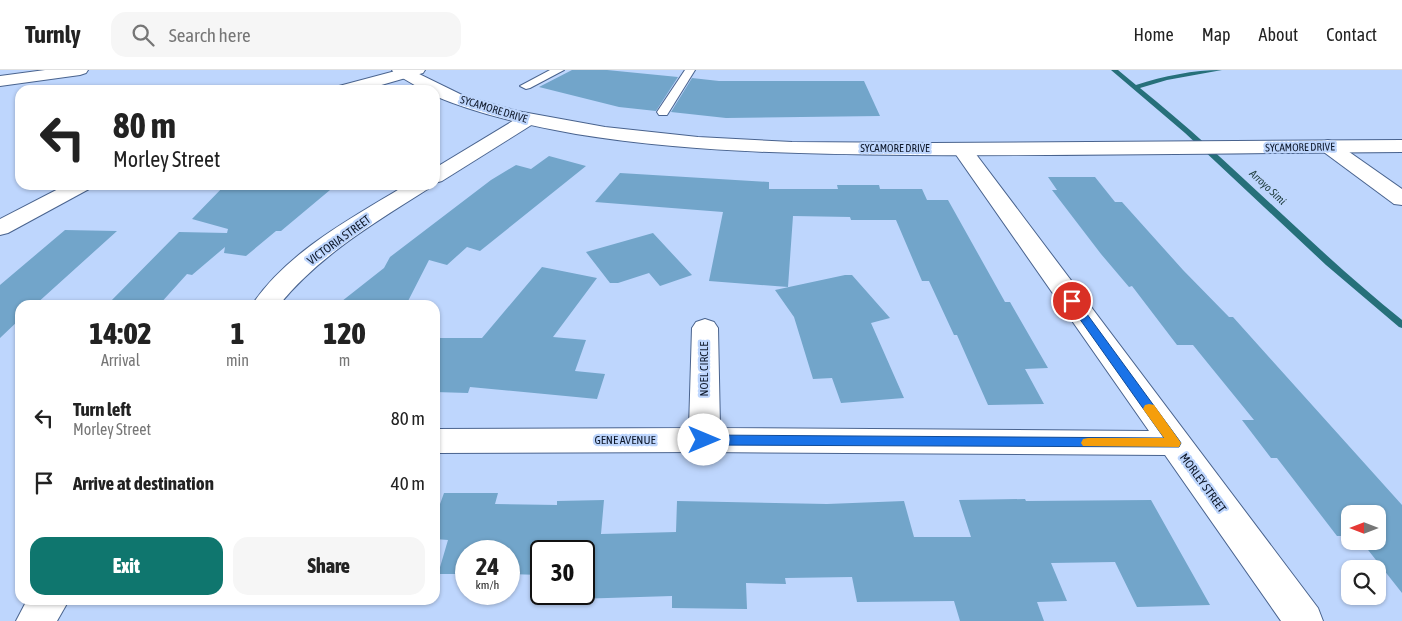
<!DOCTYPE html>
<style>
body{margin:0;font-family:"Asap Condensed",sans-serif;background:#f6f6f6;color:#222;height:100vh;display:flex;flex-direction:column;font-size:19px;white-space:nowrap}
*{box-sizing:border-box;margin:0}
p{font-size:16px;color:#767676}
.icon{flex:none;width:28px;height:28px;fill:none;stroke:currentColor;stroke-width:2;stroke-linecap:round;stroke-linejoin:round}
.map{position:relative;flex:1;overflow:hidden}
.panel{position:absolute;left:15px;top:230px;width:425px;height:305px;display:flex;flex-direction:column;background:#fff;border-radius:15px;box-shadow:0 1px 4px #0004}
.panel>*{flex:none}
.top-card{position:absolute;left:15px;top:15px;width:425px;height:105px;border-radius:15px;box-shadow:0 1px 4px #0004;background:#fff;color:#222;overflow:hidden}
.needle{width:32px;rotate:270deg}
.controls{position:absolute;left:1341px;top:435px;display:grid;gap:10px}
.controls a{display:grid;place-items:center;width:45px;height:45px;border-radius:10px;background:#fff;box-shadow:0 1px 4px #0004;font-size:25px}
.speed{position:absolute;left:455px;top:470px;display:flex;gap:10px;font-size:25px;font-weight:700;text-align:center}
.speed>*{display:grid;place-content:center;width:65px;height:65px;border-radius:50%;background:#fff;box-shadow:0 1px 4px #0004;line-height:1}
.speed small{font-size:12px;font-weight:400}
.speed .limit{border:2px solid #111;border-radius:8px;background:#fff;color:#111}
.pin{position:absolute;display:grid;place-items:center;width:42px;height:42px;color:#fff;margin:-21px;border:2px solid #fff;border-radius:50%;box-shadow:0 1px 5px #0007}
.me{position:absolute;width:55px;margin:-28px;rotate:90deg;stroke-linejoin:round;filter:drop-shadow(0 0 4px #0008)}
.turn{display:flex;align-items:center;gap:18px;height:105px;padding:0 15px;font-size:22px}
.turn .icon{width:65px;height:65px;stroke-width:2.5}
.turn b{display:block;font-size:35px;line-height:42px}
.eta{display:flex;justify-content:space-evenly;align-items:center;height:85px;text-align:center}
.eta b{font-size:30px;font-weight:800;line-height:35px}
.action{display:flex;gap:10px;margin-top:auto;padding:10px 15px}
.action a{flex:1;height:58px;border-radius:15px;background:#0f766e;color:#fff;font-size:20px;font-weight:800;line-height:58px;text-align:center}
.action a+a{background:#f6f6f6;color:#222}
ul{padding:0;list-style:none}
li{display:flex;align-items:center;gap:15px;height:65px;padding:0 15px}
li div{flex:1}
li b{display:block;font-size:19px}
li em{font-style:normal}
header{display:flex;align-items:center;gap:30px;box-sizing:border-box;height:70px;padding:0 25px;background:#fff;border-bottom:1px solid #e0e0e0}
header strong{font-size:24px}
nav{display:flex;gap:28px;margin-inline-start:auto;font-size:18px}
.search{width:350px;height:45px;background:#f6f6f6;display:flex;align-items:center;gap:12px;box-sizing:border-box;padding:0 18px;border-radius:15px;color:#767676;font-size:19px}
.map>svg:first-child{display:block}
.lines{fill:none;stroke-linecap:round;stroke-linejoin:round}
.stream{fill:#26707a;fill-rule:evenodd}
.building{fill:#72a5ca}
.service-casing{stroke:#49638e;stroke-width:2}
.minor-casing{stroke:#49638e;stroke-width:2}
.tertiary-casing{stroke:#49638e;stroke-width:2}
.secondary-casing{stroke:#49638e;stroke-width:2}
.service{fill:#fff;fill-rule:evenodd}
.minor{fill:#fff;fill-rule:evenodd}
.tertiary{fill:#fff;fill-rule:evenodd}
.secondary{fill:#fff;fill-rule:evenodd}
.route{fill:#1a73e8;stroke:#114b97}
.slow{fill:#f59e0b}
.labels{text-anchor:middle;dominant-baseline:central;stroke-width:4.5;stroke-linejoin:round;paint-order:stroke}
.far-street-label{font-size:11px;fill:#0e182a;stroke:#bed6fd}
.far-water-label{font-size:11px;font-style:italic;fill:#213f41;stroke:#bed6fd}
.street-label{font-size:12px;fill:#0e182a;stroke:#bed6fd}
</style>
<header>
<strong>Turnly</strong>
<div class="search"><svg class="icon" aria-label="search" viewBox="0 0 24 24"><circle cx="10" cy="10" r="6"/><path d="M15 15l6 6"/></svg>Search here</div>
<nav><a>Home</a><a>Map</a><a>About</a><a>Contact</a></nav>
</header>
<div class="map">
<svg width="1402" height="551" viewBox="0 0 1402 551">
<rect width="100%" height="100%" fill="#bed6fd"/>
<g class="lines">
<path class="stream" d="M1111,0H1118L1136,15C1164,6 1193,0 1222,0L1167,10L1140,18C1231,91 1311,177 1402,250V258L1399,257L1326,195L1185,63Z"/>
</g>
<g class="building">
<path d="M572,0H607L678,7L656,41L619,37L539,17Z"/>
<path d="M692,8L719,11H864L880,46L726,48L671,42Z"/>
<path d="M549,86L586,96L480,181L467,177L447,195L429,190L406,235H337L384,198L390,187L491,110L516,95L531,99Z"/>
<path d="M620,103L769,112V119H838L837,115H879L880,119H922L927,130H948L1005,232H1010L1048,298L1025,299L1044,334L988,335L957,265H954L929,211H922L896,150H851L850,147L793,146L788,217L709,211L723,142L595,132Z"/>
<path d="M1048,107H1095L1115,132H1122L1183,200L1229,247H1233L1402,435V523L1361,471H1378V444H1350V466H1337L1277,388H1271L1242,350H1254L1193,275H1177L1132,216L1129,217L1101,184L1052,120H1057Z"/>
<path d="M225,115H336L281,161H276L246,186L224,183L225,177L192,205L187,204L159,235H107L179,162L227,163L228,159L192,149Z"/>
<path d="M65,160L117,161L35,235H20V249L0,268V215Z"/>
<path d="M653,163L692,205L660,216L649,203L618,213H610L586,182Z"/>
<path d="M542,197L597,208L553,267L586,270L575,301L605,304L597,329L470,317L468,323L435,322V268H482Z"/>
<path d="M845,205H852L890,248L871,253L904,328L841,333L832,308L813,309L794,247L775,220Z"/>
<path d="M444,423H498L495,434L557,435V431L604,430L601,464L676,462L677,431L827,434L904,431L914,467H971L959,430L1025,429L1026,431L1151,430L1210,535L1137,537L1115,492L1051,493L1067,531L1037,532L1044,551H960L954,531L857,532L852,507L785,508L786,514L746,513L747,539L672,538V526L543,530L544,524H584V481H541V505L509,504V481H466V504H438L448,470L435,469V448Z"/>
</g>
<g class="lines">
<g class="service-casing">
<g id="service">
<path d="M550,0H564L530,18L526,19L520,16Z"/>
<path d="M685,0H695L667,45H659L657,42Z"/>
</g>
</g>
<g class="minor-casing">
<g id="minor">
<path d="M45,0H88L86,3L80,5L0,16V6Z"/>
<path d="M527,45L533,46L536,50L533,54L442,111L435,113V98L521,46Z"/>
<path d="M1328,70L1335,72L1402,119V135L1394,134L1321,80L1318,76L1321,72Z"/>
<path d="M962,73L969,75L1318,538L1323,551H1281L1165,385L704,382L435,383V359L689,358L692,258L696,252L705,249L714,252L718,258L720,358L1149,361L952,79L955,75Z"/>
<path d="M406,115H431L428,119C374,153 320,185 279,235H252C288,181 352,148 406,115Z"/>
<path d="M27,530H69L57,551H16Z"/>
</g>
</g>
<g class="tertiary-casing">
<g id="tertiary">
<path d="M399,0H425L423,3L364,20H337L339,16Z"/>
<path d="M66,115H92L89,119L8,163L0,165V149Z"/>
</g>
</g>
<g class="secondary-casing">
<path id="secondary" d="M392,0H411L462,25L517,41L605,57L698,67L792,72L933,73L1402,70V82C1237,83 1073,86 908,85C797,84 686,82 576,64C528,55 480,45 435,26V20H423L394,3Z"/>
</g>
<use href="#service" class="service"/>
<use href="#minor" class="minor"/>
<use href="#tertiary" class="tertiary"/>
<use href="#secondary" class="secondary"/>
</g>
<path class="route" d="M1072,228L1076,229L1179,370L1181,373L1179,377L704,375L699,374L697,370L699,367L704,365L1164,368L1067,231Z"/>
<path class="slow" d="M1149,334L1154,335L1179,370L1181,373L1179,377L1083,376L1081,373L1083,369L1088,368H1164L1143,339L1145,335Z"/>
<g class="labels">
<g class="far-street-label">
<text transform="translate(494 39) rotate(17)">SYCAMORE DRIVE</text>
<text transform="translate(1300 77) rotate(-1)">SYCAMORE DRIVE</text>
<text x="895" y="78">SYCAMORE DRIVE</text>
</g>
<g class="far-water-label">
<text transform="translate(1268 117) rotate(43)">Arroyo Simi</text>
</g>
<g class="street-label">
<text transform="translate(339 170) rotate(-36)">VICTORIA STREET</text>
<text transform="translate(704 299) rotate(-90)">NOEL CIRCLE</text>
<text x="625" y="370">GENE AVENUE</text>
<text transform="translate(1203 413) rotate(54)">MORLEY STREET</text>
</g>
</g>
</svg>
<div class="controls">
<a><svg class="needle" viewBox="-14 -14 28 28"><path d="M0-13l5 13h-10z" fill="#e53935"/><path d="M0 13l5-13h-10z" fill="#767676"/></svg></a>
<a><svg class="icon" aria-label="search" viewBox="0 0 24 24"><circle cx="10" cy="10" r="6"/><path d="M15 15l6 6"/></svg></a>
</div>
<div class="speed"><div>24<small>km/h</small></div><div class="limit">30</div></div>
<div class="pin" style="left:1072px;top:231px;background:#d93025"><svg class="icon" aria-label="arrive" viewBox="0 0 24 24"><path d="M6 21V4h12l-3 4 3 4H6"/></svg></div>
<svg class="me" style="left:704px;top:370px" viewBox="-20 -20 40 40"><circle r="19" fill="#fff"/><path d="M0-13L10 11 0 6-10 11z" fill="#1a73e8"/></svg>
<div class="top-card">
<div class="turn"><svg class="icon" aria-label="left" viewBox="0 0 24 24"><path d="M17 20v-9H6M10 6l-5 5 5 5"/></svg><div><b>80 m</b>Morley Street</div></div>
</div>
<section class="panel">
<div class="eta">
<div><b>14:02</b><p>Arrival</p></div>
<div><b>1</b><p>min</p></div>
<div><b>120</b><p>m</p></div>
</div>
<ul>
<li><svg class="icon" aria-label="left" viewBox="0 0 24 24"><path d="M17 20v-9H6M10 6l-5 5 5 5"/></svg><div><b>Turn left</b><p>Morley Street</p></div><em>80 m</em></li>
<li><svg class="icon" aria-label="arrive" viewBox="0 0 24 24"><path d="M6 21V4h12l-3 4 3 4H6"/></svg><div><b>Arrive at destination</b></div><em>40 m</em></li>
</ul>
<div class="action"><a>Exit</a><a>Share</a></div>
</section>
</div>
